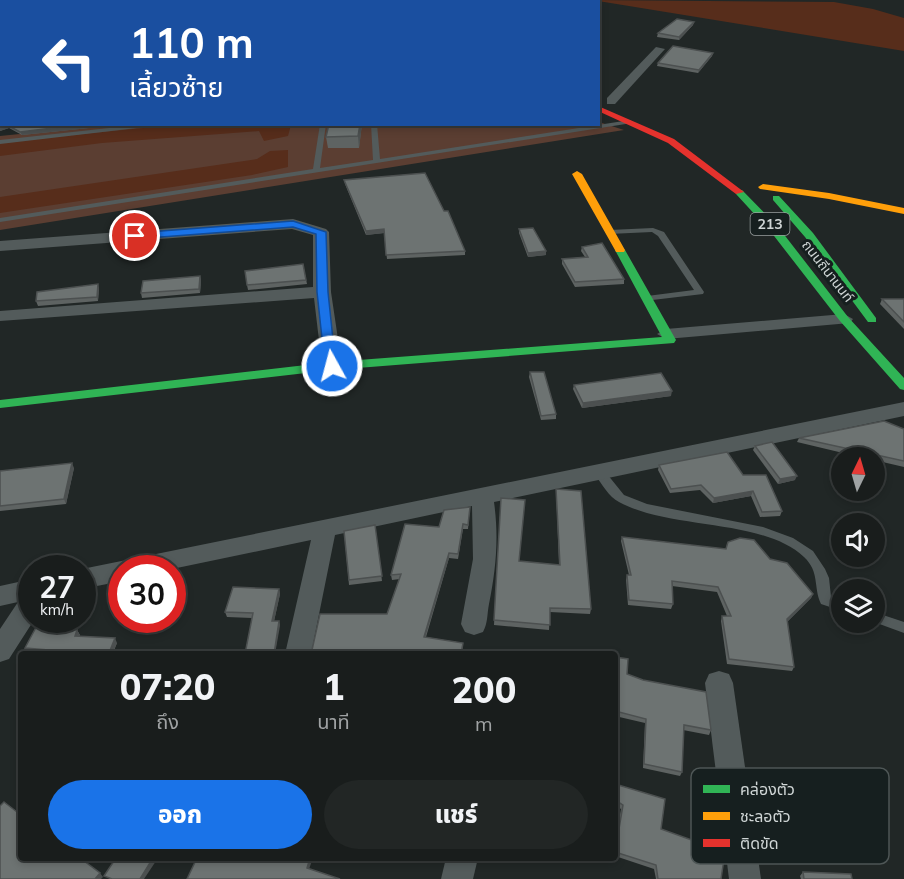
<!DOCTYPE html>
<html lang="th">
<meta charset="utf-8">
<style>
body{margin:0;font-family:Mulish,"Noto Sans Thai",sans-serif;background:#222625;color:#f1f3f6;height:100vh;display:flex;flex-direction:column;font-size:22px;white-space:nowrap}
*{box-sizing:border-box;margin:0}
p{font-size:20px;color:#9fa2a3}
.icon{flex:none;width:33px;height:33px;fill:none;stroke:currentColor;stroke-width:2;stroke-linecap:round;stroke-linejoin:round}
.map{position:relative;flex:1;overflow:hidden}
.sheet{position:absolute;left:18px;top:651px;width:600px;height:210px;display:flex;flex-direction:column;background:#191d1c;border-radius:6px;box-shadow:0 3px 9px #0003,0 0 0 2px #373b3b}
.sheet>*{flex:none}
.hud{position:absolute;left:0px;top:0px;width:600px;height:126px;box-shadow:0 3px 9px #0003,0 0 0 2px #373b3b;background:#1a4fa0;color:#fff;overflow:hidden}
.needle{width:39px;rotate:5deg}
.tools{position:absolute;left:831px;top:447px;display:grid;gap:12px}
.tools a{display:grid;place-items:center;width:54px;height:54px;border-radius:50%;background:#191d1c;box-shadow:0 3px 9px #0003,0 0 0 2px #373b3b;font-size:30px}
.speed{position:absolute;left:18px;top:555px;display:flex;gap:12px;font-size:30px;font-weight:700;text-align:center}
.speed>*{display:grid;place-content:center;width:78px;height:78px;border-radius:50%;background:#191d1c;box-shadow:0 3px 9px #0003,0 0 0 2px #373b3b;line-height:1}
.speed small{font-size:15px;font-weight:400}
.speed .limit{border:9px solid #d22;background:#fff;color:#111}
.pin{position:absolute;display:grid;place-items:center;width:51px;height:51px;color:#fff;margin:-26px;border:3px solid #fff;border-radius:50%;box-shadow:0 2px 6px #0007}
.me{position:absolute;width:66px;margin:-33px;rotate:353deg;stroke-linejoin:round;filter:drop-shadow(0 0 4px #0008)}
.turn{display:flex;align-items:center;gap:21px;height:126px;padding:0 30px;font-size:27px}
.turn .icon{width:78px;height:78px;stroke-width:2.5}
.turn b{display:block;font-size:42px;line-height:51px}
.eta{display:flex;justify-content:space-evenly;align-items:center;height:102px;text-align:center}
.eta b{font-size:36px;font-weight:800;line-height:42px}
.primary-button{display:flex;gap:12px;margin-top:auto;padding:12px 30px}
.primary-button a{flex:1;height:69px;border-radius:36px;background:#1a73e8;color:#fff;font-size:24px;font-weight:800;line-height:69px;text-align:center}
.primary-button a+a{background:#222625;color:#f1f3f6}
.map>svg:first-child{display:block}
.green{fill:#5b3e32}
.water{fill:#572d1b}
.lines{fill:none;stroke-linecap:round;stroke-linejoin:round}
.lane{fill:#535b5b;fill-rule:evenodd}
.street{fill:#535b5b;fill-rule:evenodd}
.fast{fill:#30b455;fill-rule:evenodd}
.slow{fill:#ff9f0a;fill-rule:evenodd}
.jam{fill:#e5322d;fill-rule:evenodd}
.wall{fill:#5e6362}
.shaded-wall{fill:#4c5050}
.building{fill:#6d7372;stroke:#4c5050;stroke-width:1.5}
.route{fill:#1a73e8;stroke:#114b97;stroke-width:1.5}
.labels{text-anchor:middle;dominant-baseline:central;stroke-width:6;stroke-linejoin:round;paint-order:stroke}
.shield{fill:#161f1f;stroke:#989e9e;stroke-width:1.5}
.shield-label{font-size:14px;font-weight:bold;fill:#cfd5d5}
.far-street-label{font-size:14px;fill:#cfd5d5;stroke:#161f1f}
.key{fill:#161f1f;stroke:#4e5656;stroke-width:1.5}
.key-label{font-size:16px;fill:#cfd5d5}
</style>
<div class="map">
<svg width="904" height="879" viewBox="0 0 904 879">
<rect width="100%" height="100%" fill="#212726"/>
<path class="green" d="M599,122L624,130L0,230V136L118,124H598Z"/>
<g class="water">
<path d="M592,0L834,2L873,9L904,18V51Z"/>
<path d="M174,125H291L288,136L264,141L259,131L102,143L0,156V142Z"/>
<path d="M288,150V167L252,175L0,213V197L257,159L270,151Z"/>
</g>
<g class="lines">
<g class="lane">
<path d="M19,0H25L16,2Z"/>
<rect x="0" y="6" width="2" height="2"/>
<path d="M0,46L2,47V50H0Z"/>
<path d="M0,88L2,89V93L0,92Z"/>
<path d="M630,120L633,122L632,123L0,222V218L313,169L320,124H326L320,168L373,160L371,124H377L380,159Z"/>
<path d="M145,124H171L0,144V140Z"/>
<path d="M458,124H469L461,127Z"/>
<path d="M653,228L664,232L704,292L703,294L644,301V297L647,296L694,290L658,236L652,232L609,234L605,232L609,230Z"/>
<path d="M599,468L603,469L624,495L647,504L763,527L793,538L813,551L825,569L829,578L831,597L842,601V611L821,604C813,587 820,572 804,557C762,518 670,530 619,502C609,497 602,484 595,475L594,472Z"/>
<path d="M874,612L904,622V633L874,622Z"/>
</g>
<g class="street">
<path d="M246,0H263L264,2H247Z"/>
<path d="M388,0H406L407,2H389Z"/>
<path d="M656,47L665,49L615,104H607V98Z"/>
<path d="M293,219L326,229L329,232L331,292L342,366L339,370L332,372L322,366L314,298L0,321V311L313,287V235L292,229L0,251V241Z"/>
<path d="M844,314L853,319L850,323L666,339L657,334L666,329Z"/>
<path d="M904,402V416L494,502C499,538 496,569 489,604C487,614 488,623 483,632L474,635L465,632L461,624L473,559L472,506L335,535L311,654H285L311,540L172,569L122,568V581L82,589V569Z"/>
<path d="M32,579V620H34L9,659L0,662V629L18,602L0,606V586Z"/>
<path d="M719,671L729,674L733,683L761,879H729L705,683L709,674Z"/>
<path d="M446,858H478L473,879H441Z"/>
</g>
<g class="fast">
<path d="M172,0L185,2H174Z"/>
<path d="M736,190H742L779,228L848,317L904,378V390L900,389L840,321L771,232L736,194Z"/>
<path d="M773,196H779L813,233L876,318V322H868L805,237L773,200Z"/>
<path d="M620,247L625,250L676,340L674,343L332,370L0,408V400L332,362L662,337L615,250Z"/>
</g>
<g class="slow">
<path d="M142,0L155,2H144Z"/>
<path d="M577,171L582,174L625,250L624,252H616L615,250L572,174Z"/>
<path d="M763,184L829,193L904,208V214L829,199L760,189L758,187Z"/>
</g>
<path class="jam" d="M598,106L674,139L744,192L736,194L668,143L598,111Z"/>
</g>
<g class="wall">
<path d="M694,22L693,25L679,40L657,37L658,33Z"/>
<path d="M713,53L712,56L698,73L657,66L658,63Z"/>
<path d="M0,100L2,124H88L89,128L22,135L9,128L0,131Z"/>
<path d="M362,124L359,148H328L326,137Z"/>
<path d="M344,180L444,211L465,251V255L387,259L384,233L366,235L345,184Z"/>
<path d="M519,229L546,251V255L528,257L519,233Z"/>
<path d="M582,247L624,279V284L575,287L562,264V259L585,257L581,251Z"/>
<path d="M303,264L307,284L248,290L247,285Z"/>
<path d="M200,276L201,281L200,293L142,298L141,293Z"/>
<path d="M99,288L98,301L38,306L36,301Z"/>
<path d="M882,299H904V329L880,304Z"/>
<path d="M530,372L556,414V419L541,420L529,377Z"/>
<path d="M574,385L671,396L582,408L573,389Z"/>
<path d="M904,429V467L874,460V458H864L797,442L799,438Z"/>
<path d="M755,446L795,480L778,484L753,450Z"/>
<path d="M659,465L743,475L782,511L780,516L760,517L751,496L713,503L700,490L670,493L658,470Z"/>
<path d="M74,468L66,504L0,511V471Z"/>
<path d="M556,489L591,609L590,614L550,612L549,630L494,625L501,498L519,561L559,565Z"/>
<path d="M470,507L468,529H463L458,559L449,558L426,637L463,643L462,654H308L387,614L400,579L392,580L391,575L439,527Z"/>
<path d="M375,525L382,581L349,585L344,531Z"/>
<path d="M622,537L726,549L728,542L770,559L813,594L811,598L787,622L794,667L792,671L727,664L721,621L722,616H727L717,592L672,586L673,604L671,609L628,605L626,580L627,575H629L621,541Z"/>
<path d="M279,589L280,594L274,621H279L280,626L252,618L227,617L225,612Z"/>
<path d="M40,620H66L68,623L65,629L77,630L80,635L79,636L117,643L113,653L123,654H48L27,652L25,648Z"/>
<path d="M615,657L627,674L711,730L709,735L683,730L682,772L680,776L643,768L645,723L615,716Z"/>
<path d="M615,784L661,829L721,879H656L654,869L615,856V845L621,809L615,805Z"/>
<path d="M803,872L852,879H801L800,876Z"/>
</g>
<g class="shaded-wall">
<path d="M694,22L693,25L679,40V37Z"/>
<path d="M713,53L712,56L698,73L699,70Z"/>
<path d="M88,124L89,128L22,135L20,132Z"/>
<path d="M360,124H362L359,148L358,136Z"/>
<path d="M7,125L9,128L0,131V127Z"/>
<path d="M384,229V233L366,235V231Z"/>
<path d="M546,251V255L528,257V253Z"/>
<path d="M200,276L201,281L200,293L199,289Z"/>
<path d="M98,284L99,288L98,301L97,297Z"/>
<path d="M672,391L671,396L582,408L583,403Z"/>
<path d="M72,463L74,468L66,504L64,499Z"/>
<path d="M797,476L795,480L778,484L780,479Z"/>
<path d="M753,491L751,496L713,503L714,498Z"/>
<path d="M449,553V558L424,641V637Z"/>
<path d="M279,589L280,594L273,626L272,621Z"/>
<path d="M813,594L811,598L785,624L787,619Z"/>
<path d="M65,620L68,623L63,633L60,628Z"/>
<path d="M279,621L280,626L275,654H274Z"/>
<path d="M77,630L80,635L77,640L75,636Z"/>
<path d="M115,638L117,643L112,654L109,653Z"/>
<path d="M153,858H158L144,879H140Z"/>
<path d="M310,858H313L308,872L307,868Z"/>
<path d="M100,873L103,877L101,879H95Z"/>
</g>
<g class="building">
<path d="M278,0H302L301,1L328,0L325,2H274Z"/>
<path d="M412,0H497L494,2H421Z"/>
<path d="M677,19L694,22L679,37L658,33Z"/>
<path d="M673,46L713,53L699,70L658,63Z"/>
<path d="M0,100L2,101V124H85L20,132L7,125L0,127Z"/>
<path d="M329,124H360L358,136L326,137Z"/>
<path d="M425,173L444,211H448L465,251L386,255L384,229L366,231L344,180Z"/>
<path d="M533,228L546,251L528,253L519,229Z"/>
<path d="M602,243L624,279L575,282L562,259L588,257L582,247Z"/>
<path d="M303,264L306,280L247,285L245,271Z"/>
<path d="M200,276L199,289L141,293L143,281Z"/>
<path d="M98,284L97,297L36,301L37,292Z"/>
<path d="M882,299H904V322Z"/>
<path d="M530,372H544L556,414L541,416Z"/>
<path d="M661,373L672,391L583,403L574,385Z"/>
<path d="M884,421L904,429V461L799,438Z"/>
<path d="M772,442L797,476L780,479L755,446Z"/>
<path d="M727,452L743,475H766L782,511L762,512L753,491L714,498L701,485L671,489L659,465Z"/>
<path d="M72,463L64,499L0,506V471Z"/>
<path d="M556,489L581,491L591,609L550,608V625L494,620L501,498L525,500L519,561L560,565Z"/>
<path d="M470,507L468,525L463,524L458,554L449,553L424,637L463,643L461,654H308V652L312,650L320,614H387L401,574L391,575L405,524L439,527L444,510Z"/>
<path d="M375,525L382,576L349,580L344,531Z"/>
<path d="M622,537L726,549L728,542L740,538L754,540L770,559L787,563L813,594L787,619L794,667L729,659L722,616H731L718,587L672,581L673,604L629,600L627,575H631Z"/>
<path d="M233,587L279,589L272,621H279L274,654H245L253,613L225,612Z"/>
<path d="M40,620H65L60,628L77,630L75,636L115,638L109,653L123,654H84V653L25,648Z"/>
<path d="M615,657L628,659L627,674L643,680L706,692L711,730L684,725L682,772L644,764L646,719L615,711Z"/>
<path d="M615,784L665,799L661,829L725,852L721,879H658L656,865L615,852L623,805L615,800Z"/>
<path d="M4,802L21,815V858H80L100,873L95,879H0V806Z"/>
<path d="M116,858H153L140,879H112L104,876Z"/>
<path d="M197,858H310L307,868L340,879H187Z"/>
<path d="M803,872L851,874L852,879H804Z"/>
</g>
<path class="route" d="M293,221L326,232L328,292L336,368L332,370L325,366L317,292L316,234L293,227L135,239L130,236L135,233Z"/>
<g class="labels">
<rect class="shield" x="750.5" y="213" width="39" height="22" rx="4.5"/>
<g class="shield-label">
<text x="770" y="224">213</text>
</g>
<g class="far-street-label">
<text transform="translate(828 271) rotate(52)">ถนนถีนานนท์</text>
</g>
</g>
<rect x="691" y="768" width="198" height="96" rx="9" class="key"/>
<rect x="703" y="785" width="27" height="8" fill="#30b455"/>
<rect x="703" y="812" width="27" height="8" fill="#ff9f0a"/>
<rect x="703" y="839" width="27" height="8" fill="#e5322d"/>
<g class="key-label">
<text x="740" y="795">คล่องตัว</text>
<text x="740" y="822">ชะลอตัว</text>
<text x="740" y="849">ติดขัด</text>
</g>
</svg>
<div class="tools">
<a><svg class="needle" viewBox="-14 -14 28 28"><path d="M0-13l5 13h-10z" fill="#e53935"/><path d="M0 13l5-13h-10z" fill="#9fa2a3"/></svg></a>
<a><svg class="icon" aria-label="sound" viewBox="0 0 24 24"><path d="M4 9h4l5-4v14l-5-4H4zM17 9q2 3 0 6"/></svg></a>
<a><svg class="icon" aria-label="layers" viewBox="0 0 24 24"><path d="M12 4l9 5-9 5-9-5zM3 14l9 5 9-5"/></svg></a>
</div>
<div class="speed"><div>27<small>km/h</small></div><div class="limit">30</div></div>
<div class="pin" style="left:135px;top:236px;background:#d93025"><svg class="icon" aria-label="arrive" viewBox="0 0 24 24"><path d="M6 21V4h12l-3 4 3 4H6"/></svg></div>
<svg class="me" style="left:332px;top:366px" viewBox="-20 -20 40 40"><circle r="17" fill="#1a73e8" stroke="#fff" stroke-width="3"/><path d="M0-11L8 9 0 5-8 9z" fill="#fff"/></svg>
<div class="hud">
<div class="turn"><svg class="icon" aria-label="left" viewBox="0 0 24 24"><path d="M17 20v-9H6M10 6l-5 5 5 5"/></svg><div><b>110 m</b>เลี้ยวซ้าย</div></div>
</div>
<section class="sheet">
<div class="eta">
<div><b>07:20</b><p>ถึง</p></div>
<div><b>1</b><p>นาที</p></div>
<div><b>200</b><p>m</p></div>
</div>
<div class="primary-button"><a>ออก</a><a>แชร์</a></div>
</section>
</div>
